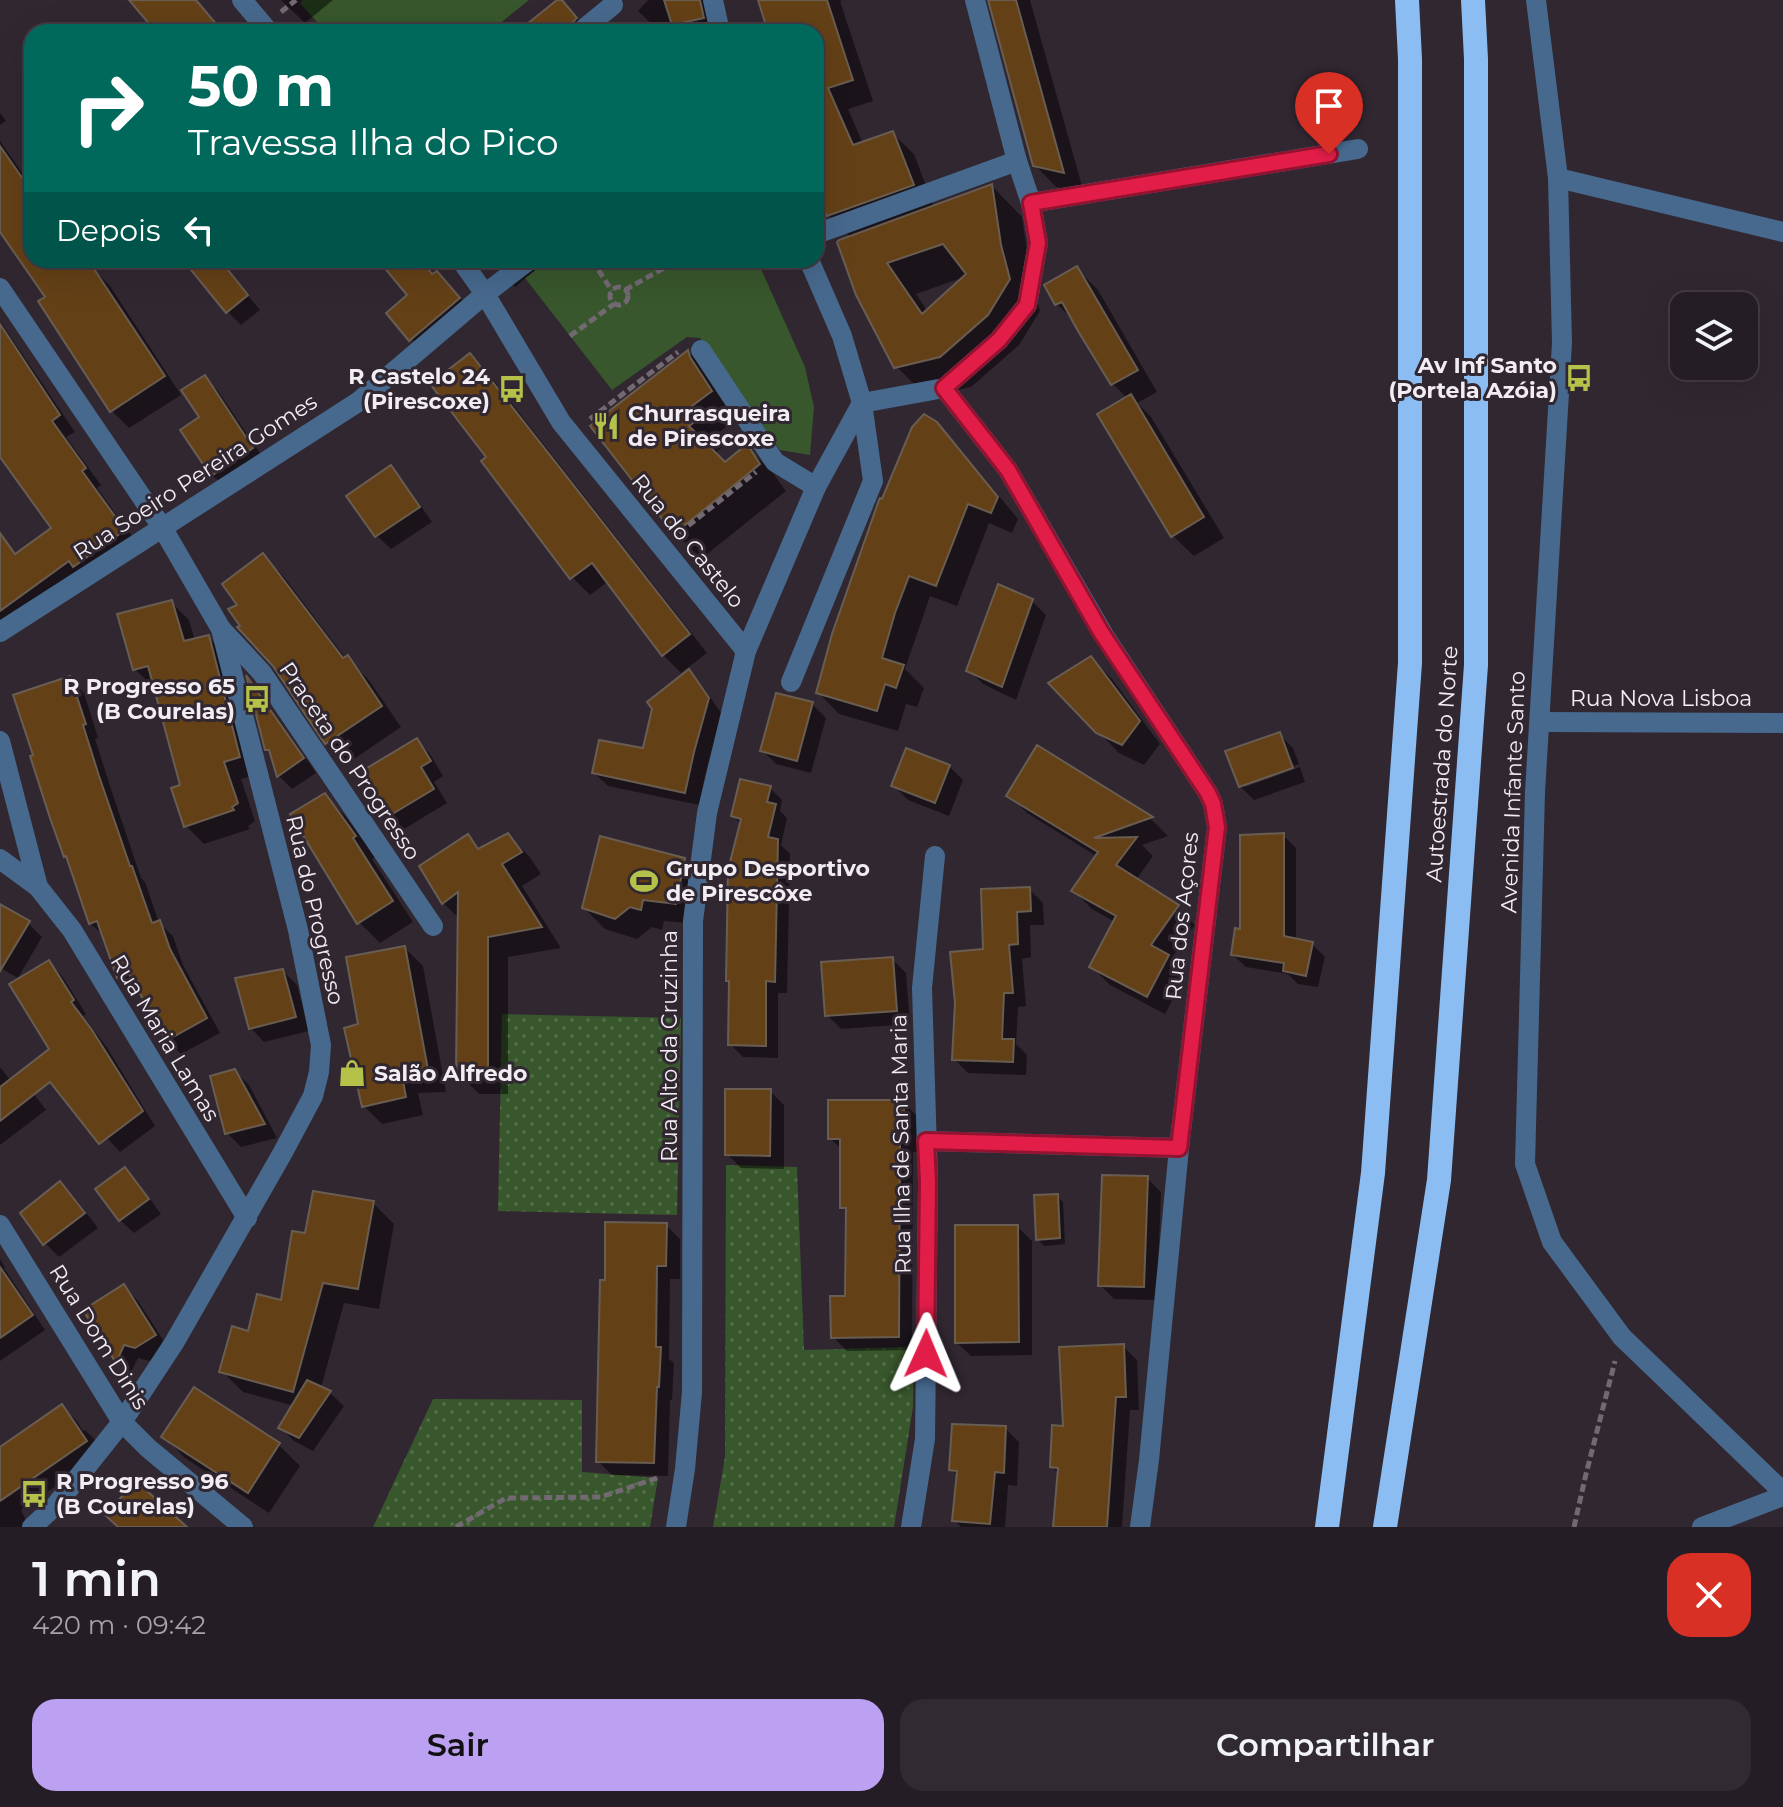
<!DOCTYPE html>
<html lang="pt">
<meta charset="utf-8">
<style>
body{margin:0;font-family:Montserrat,sans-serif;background:#312a32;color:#f1f3f6;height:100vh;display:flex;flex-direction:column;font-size:30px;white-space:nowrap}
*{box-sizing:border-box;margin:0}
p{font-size:26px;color:#a3a2a7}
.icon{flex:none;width:44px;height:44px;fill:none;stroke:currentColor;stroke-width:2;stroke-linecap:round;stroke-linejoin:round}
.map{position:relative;height:1527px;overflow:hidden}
.panel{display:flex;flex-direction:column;background:#251d25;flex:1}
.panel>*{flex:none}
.top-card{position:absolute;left:24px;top:24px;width:800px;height:244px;border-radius:24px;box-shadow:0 8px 32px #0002,0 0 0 2px #423b42;background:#00695c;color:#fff;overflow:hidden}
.fabs{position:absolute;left:1670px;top:292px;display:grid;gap:16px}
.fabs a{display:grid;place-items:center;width:88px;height:88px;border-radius:16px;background:#251d25;box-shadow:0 8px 32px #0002,0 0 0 2px #423b42;font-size:40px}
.pin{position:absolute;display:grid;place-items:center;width:68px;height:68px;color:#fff;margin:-82px -34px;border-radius:50% 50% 50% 0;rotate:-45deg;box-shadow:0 0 8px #0007}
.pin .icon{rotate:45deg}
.me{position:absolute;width:88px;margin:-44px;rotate:1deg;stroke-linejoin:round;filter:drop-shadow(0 0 6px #0008)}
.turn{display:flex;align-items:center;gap:28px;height:168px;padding:0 32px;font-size:36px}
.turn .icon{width:104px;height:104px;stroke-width:2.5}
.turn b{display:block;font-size:56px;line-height:68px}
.then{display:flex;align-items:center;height:76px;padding:0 32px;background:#0003;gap:16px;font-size:30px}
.round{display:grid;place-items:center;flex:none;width:84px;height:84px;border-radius:24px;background:#312a32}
.summary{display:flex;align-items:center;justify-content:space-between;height:136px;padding:0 32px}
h1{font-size:48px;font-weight:600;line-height:60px}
.action{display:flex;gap:16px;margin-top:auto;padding:16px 32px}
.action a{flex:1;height:92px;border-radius:24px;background:#bca0f2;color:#111;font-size:32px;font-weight:600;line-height:92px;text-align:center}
.action a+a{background:#312a32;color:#f1f3f6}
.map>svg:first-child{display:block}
.grass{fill:url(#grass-dots)}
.garden{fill:#38572c}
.shadow{fill:#0007;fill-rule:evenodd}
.building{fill:#644016;stroke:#695d52;stroke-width:2;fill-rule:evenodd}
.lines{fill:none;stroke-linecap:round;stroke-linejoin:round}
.path{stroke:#726972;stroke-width:5;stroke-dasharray:8 4;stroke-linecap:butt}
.minor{stroke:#47698d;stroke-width:20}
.highway{stroke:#8bbdf2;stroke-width:24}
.route-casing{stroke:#92132f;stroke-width:20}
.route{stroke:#e11d48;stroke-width:14}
.labels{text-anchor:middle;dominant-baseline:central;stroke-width:6;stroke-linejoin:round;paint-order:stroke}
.poi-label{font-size:22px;font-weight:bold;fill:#f2ecf3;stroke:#312731;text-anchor:start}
.street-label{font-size:22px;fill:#f2ecf3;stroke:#312731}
</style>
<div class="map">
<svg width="1783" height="1527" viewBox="0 0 1783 1527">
<defs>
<pattern id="grass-dots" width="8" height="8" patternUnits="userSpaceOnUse" patternTransform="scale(2)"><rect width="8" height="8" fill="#38572c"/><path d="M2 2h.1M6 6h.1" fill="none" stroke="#556f4b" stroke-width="1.8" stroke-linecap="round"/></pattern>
</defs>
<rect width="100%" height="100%" fill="#312731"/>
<g class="grass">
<path d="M502,1014L681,1018L677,1215L498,1211Z"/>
<path d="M726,1165L797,1167L804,1350L914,1347L913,1407L894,1527H713L725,1457Z"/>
<path d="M433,1399L582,1400V1472L658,1478L650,1527H373Z"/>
</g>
<g class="garden">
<path d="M303,0H529L489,32H326L300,3Z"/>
<path d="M549,260H757L805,367L814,407L810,455L780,450L700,338L687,337L612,390L525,278Z"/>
</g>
<g class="shadow">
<path d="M281,0H333L305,23Z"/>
<path d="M560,0L590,32H520Z"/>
<path d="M648,0H715L718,32H676L675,29L667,32H660L638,11Z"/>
<path d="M765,0H843L840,1L873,101L848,109L863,144L892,133L914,154L934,207L992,186L1022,217L1031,277L1040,311L1019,345L971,387L927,397L896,366L851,237L828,215L816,191V32H771ZM967,276L928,312L916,294Z"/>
<path d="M991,0H1030L1084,193L1056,187L1035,165Z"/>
<path d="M0,113L6,121L0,125Z"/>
<path d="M0,141L32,187V260H88L98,274L110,286L181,395L129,428L112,411L48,297L0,229Z"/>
<path d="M207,260H218L260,310L241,325L227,311Z"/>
<path d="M376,260H421L434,276L451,287L472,313L425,354L389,313L410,296L387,268L386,270Z"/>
<path d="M489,260H547L515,287Z"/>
<path d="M1077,269L1098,290L1157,392L1137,403L1151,417L1224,538L1194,556L1172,535L1127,398L1113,384L1076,323L1057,304Z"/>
<path d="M0,321L75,432L66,437L101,485L97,488L139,546L0,633V558L16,556L54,528L0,451Z"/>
<path d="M688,352L714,378L738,418L717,434L726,444L714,454L725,465L746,446L773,473L786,491L701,559L675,533Z"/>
<path d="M470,355L488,373L707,653L681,673L663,655L609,581L590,595L572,577L489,457Z"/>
<path d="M204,377L218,391L266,462L226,488L212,475L202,418Z"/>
<path d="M936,424L958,446L1018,519L1012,533L989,523L957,606L930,596L905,669L924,688L917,707L906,704L898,731L839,714L818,692Z"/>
<path d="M390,468L404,482L432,522L391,549L377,536Z"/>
<path d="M263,556L284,577L346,659L347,658L368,679L401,727L348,763L327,742Z"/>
<path d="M1032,601L1046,615L1016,700L983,684L969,670Z"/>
<path d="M171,602L189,620L195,640L208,637L226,655L257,775L241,779L255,821L248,826L250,829L204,844L186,826L183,786L156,686L153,687L135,669Z"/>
<path d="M1091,658L1112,679L1160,744L1144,765L1119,753L1051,683Z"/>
<path d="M689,672L702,686L722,714L707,767L699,805L608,786L594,773L645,751L654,708Z"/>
<path d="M70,679L84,693L98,738L95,739L112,792L141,878L145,882L159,923L173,936L183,965L220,1033L181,1054L167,1040L139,989L132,991L119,977L105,937L90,923L69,860L65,856Z"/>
<path d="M250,682L260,692L316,773L292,789L279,776L272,754L267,749Z"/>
<path d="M812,704L826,718L811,773L776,764L762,750Z"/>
<path d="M1279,734L1293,748L1299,764L1245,783V787L1300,767L1305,782L1254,800L1240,786Z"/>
<path d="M417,740L430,754L443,776L434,782L447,803L404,829L390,815Z"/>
<path d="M1038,748L1151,819L1168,836L1142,845L1153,856L1136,880L1177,907L1195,925L1171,959L1186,974L1165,1014L1110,985L1092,967L1115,922L1092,909L1074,891L1098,857L1027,813L1009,795Z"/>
<path d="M949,766L963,780L949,816L908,800L894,786Z"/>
<path d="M770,788L782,800L780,811L787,818L781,845L790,854L787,993H778V1058L743,1057L730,1044L731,983L728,980L741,824L733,816Z"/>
<path d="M324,795L345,816L376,857L372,859L413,922L380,943L359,922Z"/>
<path d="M508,835L529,856L541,874L522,886L561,948L508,957V1094H479L458,1073L460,919L443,903L468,836L481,850Z"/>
<path d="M1283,835L1296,848V941L1312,944L1325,957L1318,987L1298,984L1288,974L1246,967L1233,955Z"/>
<path d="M684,860L706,881L697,924L664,921L662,930L652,927L637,939L605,929L584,908Z"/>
<path d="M1029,889L1043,903L1044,925H1030L1031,957L1022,959L1026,1006L1018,1007L1016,1044L1027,1055L1026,1075L968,1073L954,1059L985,950Z"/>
<path d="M0,906L28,923L42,937L18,978L0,968Z"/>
<path d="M405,948L423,966L446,1092L418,1093L423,1115L382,1124L364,1106L361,1026Z"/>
<path d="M892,959L906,973L910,1024L841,1029L827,1015Z"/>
<path d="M49,962L62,976L86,1014L83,1016L106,1046L155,1126L120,1152L107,1138L12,985Z"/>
<path d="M283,971L297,985L309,1031L264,1042L251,1028Z"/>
<path d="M0,1067L11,1081L31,1090L46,1110L0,1145Z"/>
<path d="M235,1071L249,1085L277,1138L241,1147L227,1133Z"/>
<path d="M770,1091L784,1105V1169L741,1168L727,1154Z"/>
<path d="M903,1102L917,1116V1152H913L912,1350L847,1351L833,1337L847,1298L848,1213L842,1207V1150L830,1138Z"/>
<path d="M125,1170L139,1184L161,1214L134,1233L120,1220Z"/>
<path d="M1147,1178L1161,1192L1157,1300L1114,1299L1100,1285Z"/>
<path d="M60,1183L74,1197L98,1228L59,1257L45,1243Z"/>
<path d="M1057,1196L1063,1202L1065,1244L1044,1246L1038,1239Z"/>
<path d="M373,1203L394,1224L379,1309L344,1303L321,1388L330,1393L344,1406L313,1451L294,1441L280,1427L294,1406L243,1392L222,1371L249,1333L283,1302L307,1236Z"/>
<path d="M666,1225L680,1239V1279H670L669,1359L674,1363L672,1400H670L668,1476L612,1475L598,1461Z"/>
<path d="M1018,1227L1032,1241V1355L971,1356L957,1343Z"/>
<path d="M0,1259L5,1267L4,1268L45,1330L0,1361Z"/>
<path d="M124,1287L138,1301L169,1349L150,1361L138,1358L130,1374L117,1361L86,1311Z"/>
<path d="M1123,1346L1137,1360L1139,1410H1130L1122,1527H1055L1059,1474L1052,1467Z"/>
<path d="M194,1390L279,1445L300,1466L269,1513L185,1458L164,1436Z"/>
<path d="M62,1407L76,1420L83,1431L85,1430L99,1444L104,1453L21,1510L28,1525L25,1527H0V1468Z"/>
<path d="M1005,1428L1019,1442L1017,1486L1008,1485L1005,1527H961L954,1520L959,1477L951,1469Z"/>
</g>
<g class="building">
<path d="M129,0H196L223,32H156Z"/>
<path d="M557,0H562L577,18L568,27L567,32H517Z"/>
<path d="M664,0H700L704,18L672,25Z"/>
<path d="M758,0H827L853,80L828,88L853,145L893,131L914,185L827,216L816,195V32H768Z"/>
<path d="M988,0H1016L1064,173L1033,166Z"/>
<path d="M0,146L32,192V260H88L165,376L110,412L38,301L45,297L0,232Z"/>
<path d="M992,184L1001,245L1010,279L988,315L940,357L894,368L856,295L837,242L839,240ZM943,244L966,274L922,314L887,263Z"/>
<path d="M203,260H220L248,295L226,313L191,270Z"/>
<path d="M378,260H421L432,274L437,271L460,298L409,341L386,313L407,295Z"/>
<path d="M1077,266L1138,370L1111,385L1078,331L1062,302L1055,305L1044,285Z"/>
<path d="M0,324L60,415L52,421L86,468L82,471L125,530L73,567L69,561L0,611V533L15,554L51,528L0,457Z"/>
<path d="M688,350L690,357L712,391L692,406L701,417L689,426L725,462L747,444L760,464L674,534L590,426Z"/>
<path d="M470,353L690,634L662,656L592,563L570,579L481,461L486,457L430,384Z"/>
<path d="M205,375L253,448L211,476L180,430L199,417L181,390Z"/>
<path d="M1131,394L1204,517L1171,537L1097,414Z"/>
<path d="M924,414L937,422L998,497L991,513L968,504L936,586L909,576L895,613L882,658L904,665L896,688L885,684L877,711L816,693L832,634L879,500L880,498L882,499L912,427Z"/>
<path d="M391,465L420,507L375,537L346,496Z"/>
<path d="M263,553L343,658L348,655L382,706L325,744L273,666L237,627L240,626L228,609L237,605L222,584Z"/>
<path d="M998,584L1033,599L1002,687L966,671Z"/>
<path d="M172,600L184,641L209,635L240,757L224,762L238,803L232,807L234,810L184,827L171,788L180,785L148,666L133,670L117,614Z"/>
<path d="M1091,656L1140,721L1122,745L1096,733L1048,683Z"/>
<path d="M689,669L709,698L694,752L685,793L592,773L599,740L643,748L652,709L647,702Z"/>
<path d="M246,675L304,758L277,777L269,750H265Z"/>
<path d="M70,676L86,724L83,725L99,776L130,866H132L152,923L160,920L170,949L207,1018L166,1041L129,974L117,978L97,921L89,924L66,856L64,857L50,818L30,756L33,755L13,695Z"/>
<path d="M776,693L813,702L797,761L760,751Z"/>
<path d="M1280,732L1293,768L1239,787L1225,751Z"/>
<path d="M417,738L431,761L421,767L434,789L389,816L362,771Z"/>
<path d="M1037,745L1153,817L1094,838L1137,837L1116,865L1179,905L1151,945L1169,955L1147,997L1089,967L1116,916L1071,891L1098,852L1006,796Z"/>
<path d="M906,748L950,765L935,803L891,786Z"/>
<path d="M740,779L771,786L767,802L776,804L768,837L778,839L775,982L766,981V1046L728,1045L729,981H726L728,870L741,819L731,816Z"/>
<path d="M325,793L356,836L353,838L393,901L357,924L290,814Z"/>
<path d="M508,833L522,852L502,864L542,927L488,937V1073L456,1074L458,892L442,904L419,866L468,834L478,849Z"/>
<path d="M1284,833V936L1313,942L1306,976L1283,971L1284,963L1231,955L1235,928L1240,929V835Z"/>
<path d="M600,836L685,858L676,904L643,900L641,910L630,907L615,919L582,908Z"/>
<path d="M1030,887L1031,911L1017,912L1018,944L1009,945L1013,993H1004L1002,1039H1014L1013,1062L952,1060L955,1003L950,952L983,949L981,889Z"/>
<path d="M0,904L30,921L0,971Z"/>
<path d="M405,946L429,1075L402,1076L406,1097L362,1107L344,1028L358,1024L346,957Z"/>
<path d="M893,957L897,1011L825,1016L821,962Z"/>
<path d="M49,960L74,1000L71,1002L92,1030L143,1111L99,1144L50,1082L0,1121V1087L49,1049L9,984Z"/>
<path d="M283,969L296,1017L249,1029L235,978Z"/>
<path d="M235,1069L265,1124L225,1134L210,1076Z"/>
<path d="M725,1089H771L770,1156L725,1155Z"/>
<path d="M828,1100H904V1138H900L899,1337L831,1338L830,1296H845L846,1208H840V1139H828Z"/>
<path d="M125,1167L149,1199L119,1221L95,1189Z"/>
<path d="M1102,1175L1148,1176L1144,1287L1098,1286Z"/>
<path d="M60,1181L85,1213L43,1245L20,1213Z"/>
<path d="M313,1191L374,1201L358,1289L323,1283L293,1392L219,1372L232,1326L248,1331L257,1294L281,1300L292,1231L305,1233Z"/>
<path d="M1058,1194L1060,1238L1036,1240L1034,1195Z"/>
<path d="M605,1222L667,1223L666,1266H657L656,1347H661L659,1387H657L654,1463L596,1462L600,1280H605Z"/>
<path d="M955,1225H1018L1019,1342L955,1343Z"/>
<path d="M0,1267L33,1315L0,1338Z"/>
<path d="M124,1284L156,1335L135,1348L124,1345L116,1363L83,1310Z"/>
<path d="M1124,1344L1126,1397H1116L1107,1527H1053L1058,1468L1050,1467L1052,1425L1063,1426L1059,1347Z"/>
<path d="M307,1380L331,1391L299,1438L278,1428Z"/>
<path d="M194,1387L280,1443L248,1493L161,1437Z"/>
<path d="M62,1404L87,1441L0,1501V1447Z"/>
<path d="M952,1424L1006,1426L1004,1473L995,1472L990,1524L952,1521L957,1471L949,1470Z"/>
<path d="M136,1481L187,1527H118L105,1515Z"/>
</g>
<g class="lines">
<g class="path">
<path d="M281,12L296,0"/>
<path d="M592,260L612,291"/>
<circle cx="619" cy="296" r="9"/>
<path d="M625,290L678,260"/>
<path d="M570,336L614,304"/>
<path d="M590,419L678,352"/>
<path d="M679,533L756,472"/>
<path d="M456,1527L506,1498L601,1497L660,1477"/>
<path d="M1574,1527L1586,1474L1615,1361"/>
</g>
<g class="minor">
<path d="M242,0L269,32"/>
<path d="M713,0L720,32"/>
<path d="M1536,0L1558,178L1562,343L1535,792L1525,1164L1552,1242L1622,1337L1783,1492"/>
<path d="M580,32L613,5"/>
<path d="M1558,178L1783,232"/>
<path d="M1031,203L1358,149"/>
<path d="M816,234L1017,161"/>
<path d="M461,260L485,294L561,422L746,651"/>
<path d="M0,288L162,527L221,629L298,930L321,1045L319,1072L313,1096L282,1154L174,1343L122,1422L56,1505L32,1527"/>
<path d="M701,350L775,462L816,487"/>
<path d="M944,388L1008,470L1105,637L1208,793L1213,804L1217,827L1179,1148L1149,1460L1140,1527"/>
<path d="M862,403L944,388L999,340L1027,305L1038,243L1031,203L1017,161L975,0"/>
<path d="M222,630L262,673L433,926"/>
<path d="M0,632L358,402L485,294L529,260"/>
<path d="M791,682L873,481L862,403L842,336L809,260"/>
<path d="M1540,722L1783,723"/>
<path d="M0,741L38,887L0,859"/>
<path d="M38,887L72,930L247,1218"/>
<path d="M926,1141L1179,1148"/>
<path d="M0,1225L122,1422L148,1448L243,1527"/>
<path d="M676,1527L685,1469L692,1392L693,921L707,813L746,651L816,487L862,403"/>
<path d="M911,1527L925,1439L928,1182L922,988L935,856"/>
<path d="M1702,1527L1783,1496"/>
</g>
<g class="highway">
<path d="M1327,1527L1373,1173L1410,663V59L1407,0"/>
<path d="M1385,1527L1439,1180L1476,665V59L1473,0"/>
</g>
</g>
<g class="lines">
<g class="route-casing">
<path id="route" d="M926,1354L928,1182L926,1141L1179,1148L1217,827L1213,804L1208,793L1101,632L1008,470L944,388L999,340L1027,305L1038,243L1031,203L1329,154"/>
</g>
<use href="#route" class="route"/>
</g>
<defs>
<g id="bus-bare" transform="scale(2.16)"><path d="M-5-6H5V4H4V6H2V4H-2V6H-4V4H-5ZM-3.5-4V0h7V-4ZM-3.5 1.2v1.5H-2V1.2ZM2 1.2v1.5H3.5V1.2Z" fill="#b5c24a" stroke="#312731" stroke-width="2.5" paint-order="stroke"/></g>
<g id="restaurant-bare" transform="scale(2.16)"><path d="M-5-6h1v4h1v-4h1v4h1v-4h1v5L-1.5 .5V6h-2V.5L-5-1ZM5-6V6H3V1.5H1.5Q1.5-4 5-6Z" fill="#b5c24a" stroke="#312731" stroke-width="2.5" paint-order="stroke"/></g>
<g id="stadium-bare" transform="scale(2.16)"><path d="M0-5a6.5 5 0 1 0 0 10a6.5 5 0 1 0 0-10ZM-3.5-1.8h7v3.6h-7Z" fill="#b5c24a" stroke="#312731" stroke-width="2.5" paint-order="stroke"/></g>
<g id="shop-bare" transform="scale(2.16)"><path d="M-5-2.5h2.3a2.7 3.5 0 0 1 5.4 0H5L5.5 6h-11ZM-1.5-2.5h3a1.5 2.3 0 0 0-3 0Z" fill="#b5c24a" stroke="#312731" stroke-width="2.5" paint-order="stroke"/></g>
</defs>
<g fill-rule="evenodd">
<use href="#bus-bare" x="1579" y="378"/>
<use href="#bus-bare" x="512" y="389"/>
<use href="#restaurant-bare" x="606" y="426"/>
<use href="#bus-bare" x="257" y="699"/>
<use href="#stadium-bare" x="644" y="881"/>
<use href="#shop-bare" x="352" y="1073"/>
<use href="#bus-bare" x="34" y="1494"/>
</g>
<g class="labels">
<g class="poi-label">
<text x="1557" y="365" text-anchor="end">Av Inf Santo<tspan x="1557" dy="25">(Portela Azóia)</tspan></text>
<text x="490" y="376" text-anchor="end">R Castelo 24<tspan x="490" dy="25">(Pirescoxe)</tspan></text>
<text x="628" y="413">Churrasqueira<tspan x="628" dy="25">de Pirescoxe</tspan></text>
<text x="235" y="686" text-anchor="end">R Progresso 65<tspan x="235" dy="25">(B Courelas)</tspan></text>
<text x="666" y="868">Grupo Desportivo<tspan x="666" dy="25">de Pirescôxe</tspan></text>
<text x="374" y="1073">Salão Alfredo</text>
<text x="56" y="1481">R Progresso 96<tspan x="56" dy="25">(B Courelas)</tspan></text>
</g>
<g class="street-label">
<text transform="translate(195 477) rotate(-33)">Rua Soeiro Pereira Gomes</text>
<text transform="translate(688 541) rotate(51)">Rua do Castelo</text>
<text x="1661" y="698">Rua Nova Lisboa</text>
<text transform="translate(350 761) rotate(56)">Praceta do Progresso</text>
<text transform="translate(1442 764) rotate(-86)">Autoestrada do Norte</text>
<text transform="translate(1513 792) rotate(-88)">Avenida Infante Santo</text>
<text transform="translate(315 910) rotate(77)">Rua do Progresso</text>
<text transform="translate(1182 916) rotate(-84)">Rua dos Açores</text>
<text transform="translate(165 1038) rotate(59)">Rua Maria Lamas</text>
<text transform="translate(669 1046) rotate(-90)">Rua Alto da Cruzinha</text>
<text transform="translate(901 1144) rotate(-91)">Rua Ilha de Santa Maria</text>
<text transform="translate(99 1337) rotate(58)">Rua Dom Dinis</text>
</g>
</g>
</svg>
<div class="fabs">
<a><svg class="icon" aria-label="layers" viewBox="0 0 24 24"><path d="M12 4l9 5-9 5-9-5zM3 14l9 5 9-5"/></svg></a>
</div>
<div class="pin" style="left:1329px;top:154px;background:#d93025"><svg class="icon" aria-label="arrive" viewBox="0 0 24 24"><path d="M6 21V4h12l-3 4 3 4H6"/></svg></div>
<svg class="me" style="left:926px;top:1354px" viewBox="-20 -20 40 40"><path d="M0-17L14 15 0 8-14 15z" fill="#e11d48" stroke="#fff" stroke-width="4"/></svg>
<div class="top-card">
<div class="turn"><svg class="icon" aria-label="right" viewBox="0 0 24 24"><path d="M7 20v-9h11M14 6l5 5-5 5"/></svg><div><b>50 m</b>Travessa Ilha do Pico</div></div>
<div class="then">Depois<svg class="icon" aria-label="left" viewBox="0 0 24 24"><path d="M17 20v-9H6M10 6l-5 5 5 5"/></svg></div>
</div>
</div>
<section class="panel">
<div class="summary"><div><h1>1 min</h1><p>420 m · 09:42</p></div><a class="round" style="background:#d93025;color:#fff"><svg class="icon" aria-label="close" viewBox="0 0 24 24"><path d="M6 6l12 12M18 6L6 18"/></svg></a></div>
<div class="action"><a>Sair</a><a>Compartilhar</a></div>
</section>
